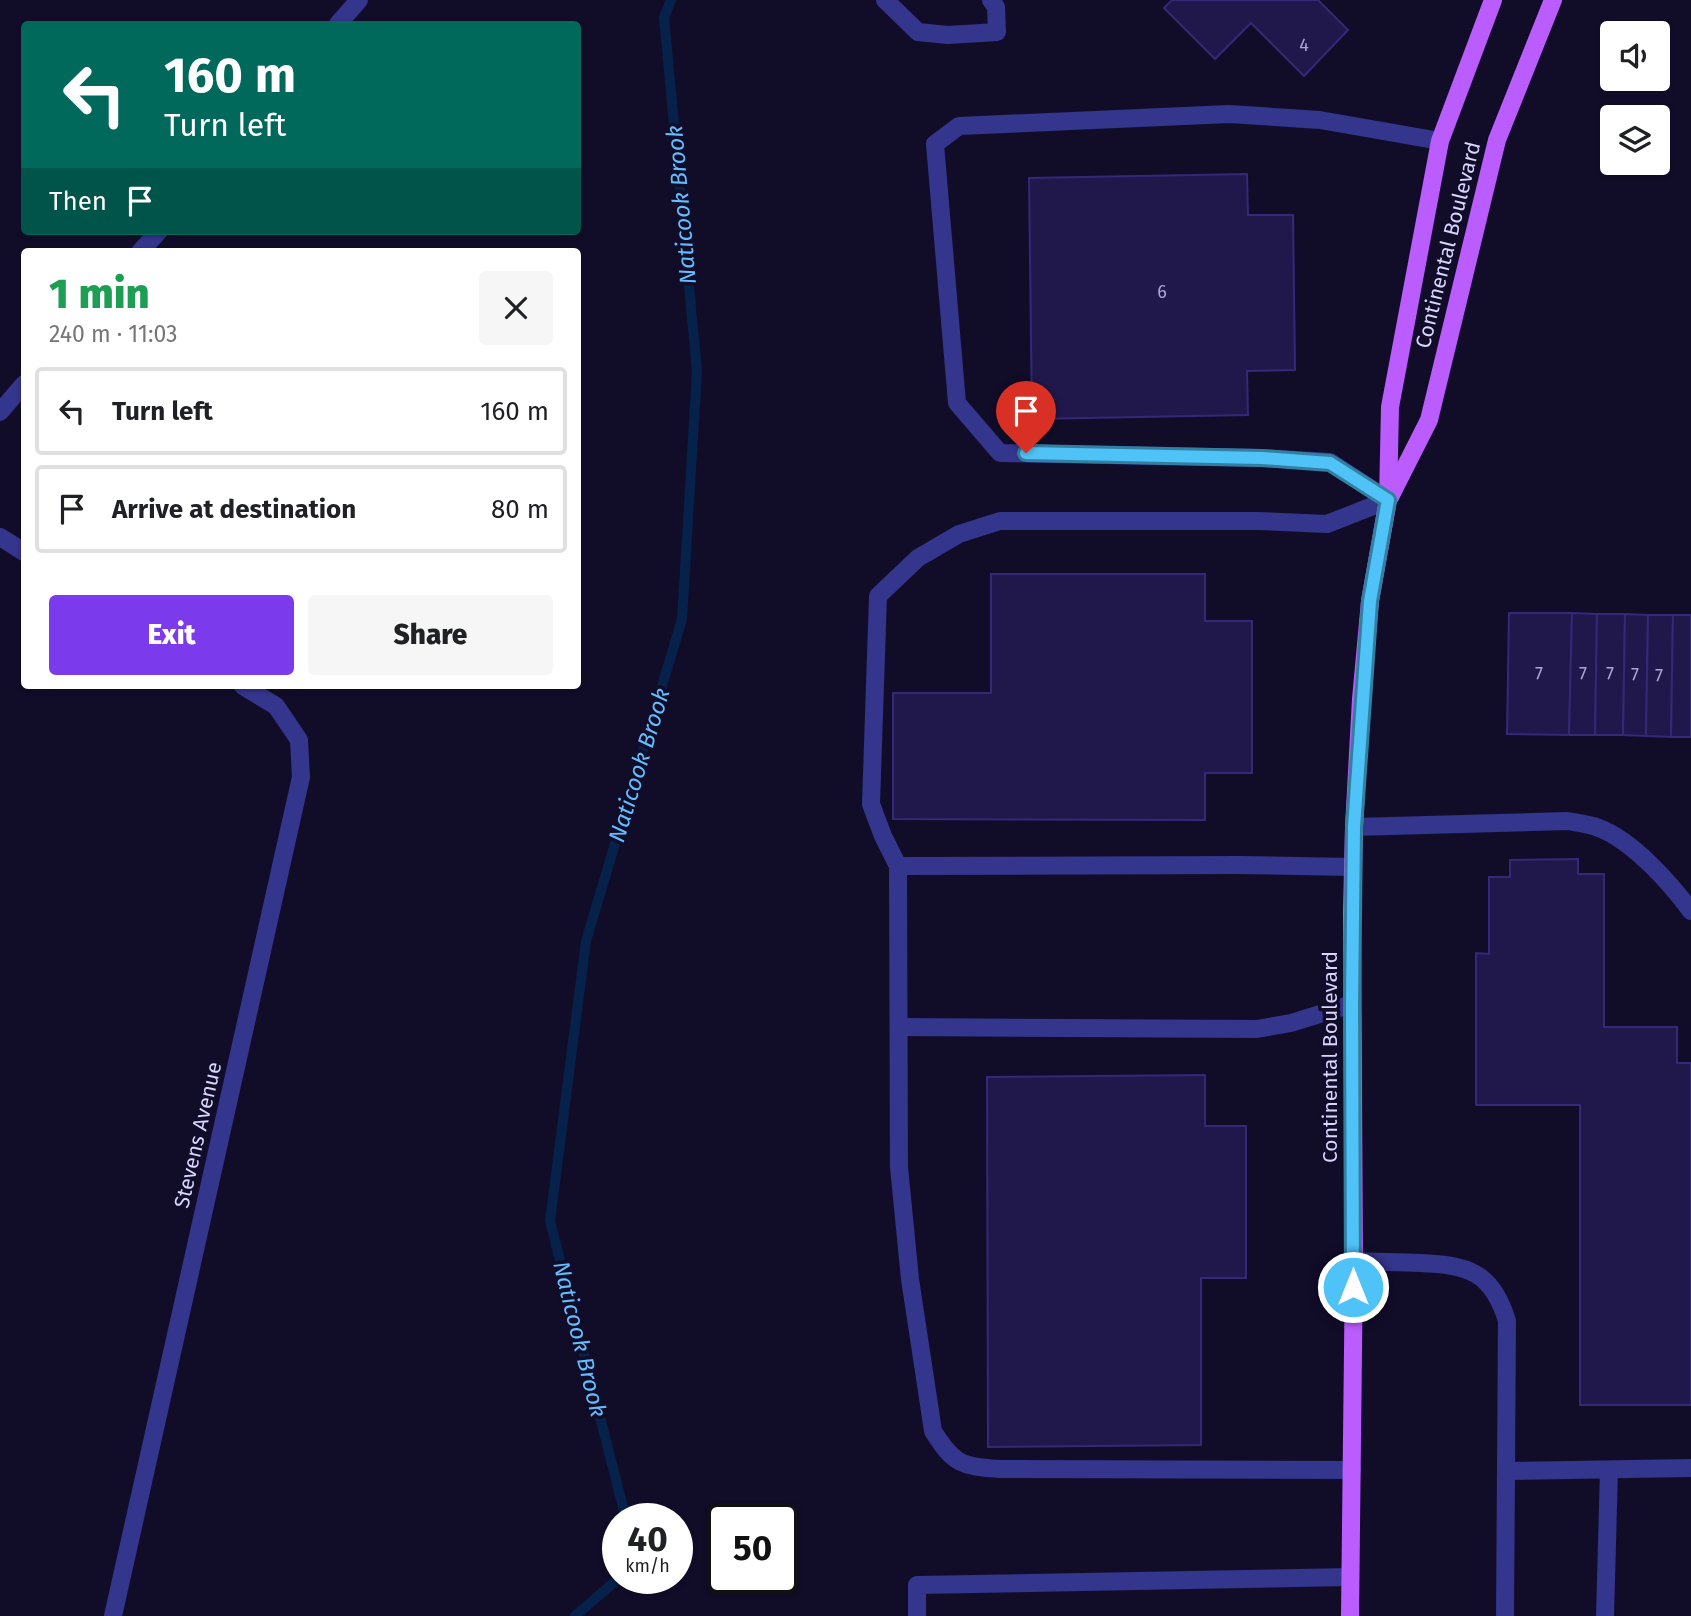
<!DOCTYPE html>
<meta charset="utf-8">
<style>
body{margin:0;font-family:"Fira Sans",sans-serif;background:#f6f6f6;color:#202124;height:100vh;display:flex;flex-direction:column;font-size:26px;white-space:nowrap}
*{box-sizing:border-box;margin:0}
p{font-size:23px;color:#757577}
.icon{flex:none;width:38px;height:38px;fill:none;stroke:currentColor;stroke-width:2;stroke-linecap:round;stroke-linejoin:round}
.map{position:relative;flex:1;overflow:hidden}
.side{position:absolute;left:21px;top:248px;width:560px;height:441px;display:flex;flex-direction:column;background:#fff;border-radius:7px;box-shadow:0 2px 5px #0004}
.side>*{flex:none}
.hud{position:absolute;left:21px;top:21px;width:560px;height:214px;border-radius:7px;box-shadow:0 2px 5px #0004;background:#00695c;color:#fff;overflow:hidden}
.fabs{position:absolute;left:1600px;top:21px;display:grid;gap:14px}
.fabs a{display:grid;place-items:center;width:70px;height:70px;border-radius:7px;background:#fff;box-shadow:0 2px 5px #0004;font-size:35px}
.speed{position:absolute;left:602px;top:1503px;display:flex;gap:14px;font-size:35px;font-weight:700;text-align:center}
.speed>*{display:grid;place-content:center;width:91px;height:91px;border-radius:50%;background:#fff;box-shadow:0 2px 5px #0004;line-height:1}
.speed small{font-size:18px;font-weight:400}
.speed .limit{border:4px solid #111;border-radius:10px;background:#fff;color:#111}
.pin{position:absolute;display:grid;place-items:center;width:60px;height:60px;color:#fff;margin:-72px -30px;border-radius:50% 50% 50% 0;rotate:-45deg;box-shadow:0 0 7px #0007}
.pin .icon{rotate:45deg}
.me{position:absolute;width:77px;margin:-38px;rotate:0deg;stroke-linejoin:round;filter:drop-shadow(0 0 5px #0008)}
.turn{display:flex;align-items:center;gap:24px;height:147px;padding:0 28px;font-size:32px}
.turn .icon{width:91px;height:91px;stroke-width:2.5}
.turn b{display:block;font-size:49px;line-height:60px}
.then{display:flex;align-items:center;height:66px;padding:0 28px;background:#0003;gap:14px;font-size:26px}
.round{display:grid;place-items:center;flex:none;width:74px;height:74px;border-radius:7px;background:#f6f6f6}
.summary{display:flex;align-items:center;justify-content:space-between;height:119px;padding:0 28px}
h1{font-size:42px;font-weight:800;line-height:52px;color:#1e9e55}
.button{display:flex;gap:14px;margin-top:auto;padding:14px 28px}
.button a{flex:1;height:80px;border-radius:7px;background:#7c3aed;color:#fff;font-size:28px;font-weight:800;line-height:80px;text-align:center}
.button a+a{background:#f6f6f6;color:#202124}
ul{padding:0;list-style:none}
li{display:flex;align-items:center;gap:21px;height:88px;margin:0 14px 10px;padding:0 14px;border:4px solid #e0e0e0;border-radius:7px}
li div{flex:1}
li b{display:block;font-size:26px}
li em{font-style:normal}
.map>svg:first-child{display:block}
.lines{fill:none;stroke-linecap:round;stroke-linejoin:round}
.stream{stroke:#06214a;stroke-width:10}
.building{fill:#20184b;stroke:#342879;stroke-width:2}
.minor{stroke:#34358c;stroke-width:18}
.major{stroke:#bb5cff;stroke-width:18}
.route-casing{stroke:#337fa1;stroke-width:18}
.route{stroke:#4fc3f7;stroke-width:12}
.labels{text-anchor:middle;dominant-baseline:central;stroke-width:7;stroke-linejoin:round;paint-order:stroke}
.number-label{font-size:18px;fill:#aaa6d2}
.street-label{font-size:21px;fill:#d8d5ff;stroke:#110d29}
.water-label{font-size:23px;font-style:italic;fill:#63beff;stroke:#110d29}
</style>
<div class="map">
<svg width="1691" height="1616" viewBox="0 0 1691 1616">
<rect width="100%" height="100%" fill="#110d29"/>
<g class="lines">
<g class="stream">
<path d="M626,1519L550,1221L586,941L682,619L697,372L664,17L671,0"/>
<path d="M575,1616L619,1578"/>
</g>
</g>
<g class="building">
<path d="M1172,0H1318L1348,30L1304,76L1251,23L1215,59L1164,8Z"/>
<path d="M1247,174L1248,215H1293L1295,370L1247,371L1248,415L1032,419L1029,178Z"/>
<path d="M991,574H1205V621H1252V773H1205V820L893,819V693H991Z"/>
<path d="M1509,613H1572L1569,735L1507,734Z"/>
<path d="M1572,613L1597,614L1595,735H1569Z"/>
<path d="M1597,614H1625L1623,735H1595Z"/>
<path d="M1625,614L1648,615L1646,736L1623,735Z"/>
<path d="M1648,615H1673L1671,737L1646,736Z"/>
<path d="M1673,615H1691V737H1671Z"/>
<path d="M1578,859V874H1604V1027H1677V1063H1691V1405H1580V1105H1476V953L1489,954V877H1510V860Z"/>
<path d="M1205,1075V1126H1246V1278H1201V1445L988,1447L987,1077Z"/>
</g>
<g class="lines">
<g class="minor">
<path d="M885,0L918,32L948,35L997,32L996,7L991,0"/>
<path d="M338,24L359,0"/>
<path d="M140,252L159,231"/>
<path d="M0,412L24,384"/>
<path d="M1388,500L1330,462L1262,458L1000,453L957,403L935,144L959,126L1229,114L1320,120L1440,141"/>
<path d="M0,537L24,552"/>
<path d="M1354,827L1567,821C1578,823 1590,824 1599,828C1633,841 1670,883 1691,911"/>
<path d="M898,866L1239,865L1353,867"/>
<path d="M900,1027L1257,1029L1291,1023L1352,1004"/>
<path d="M1354,1261C1376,1262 1398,1262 1420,1263C1467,1265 1492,1271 1507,1321L1505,1616"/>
<path d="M1352,1470L999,1469C962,1466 954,1465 933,1431L910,1279L899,1167L898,866L883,836L871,804L878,596L918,558L959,534L1000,521H1258L1327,524L1388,500"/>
<path d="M1506,1471L1691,1468"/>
<path d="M113,1616L301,777L299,740L276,706L243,686"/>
<path d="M917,1616V1585L1350,1577"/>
<path d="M1605,1616L1609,1470"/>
</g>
<g class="major">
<path d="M1390,497L1429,420L1497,140L1553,0"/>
<path d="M1350,1616L1354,1261L1352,912L1354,827L1361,699L1370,601L1388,500L1390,407L1440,141L1493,0"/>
</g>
</g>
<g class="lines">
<g class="route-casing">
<path id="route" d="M1026,453L1262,458L1330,463L1388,500L1370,601L1354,827L1352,1004L1353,1287"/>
</g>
<use href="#route" class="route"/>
</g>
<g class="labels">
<g class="number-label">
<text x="1304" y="45">4</text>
<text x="1162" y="292">6</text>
<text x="1539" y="674">7</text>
<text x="1583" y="674">7</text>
<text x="1610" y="674">7</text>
<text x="1635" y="675">7</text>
<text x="1659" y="676">7</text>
</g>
<g class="street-label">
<text transform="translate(1448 245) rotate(-76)">Continental Boulevard</text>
<text transform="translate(1330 1057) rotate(-90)">Continental Boulevard</text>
<text transform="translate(198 1135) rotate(-77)">Stevens Avenue</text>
</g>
<g class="water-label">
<text transform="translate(681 205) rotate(-95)">Naticook Brook</text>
<text transform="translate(639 765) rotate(-73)">Naticook Brook</text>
<text transform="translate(580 1339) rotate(76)">Naticook Brook</text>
</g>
</g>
</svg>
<div class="fabs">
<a><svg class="icon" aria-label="sound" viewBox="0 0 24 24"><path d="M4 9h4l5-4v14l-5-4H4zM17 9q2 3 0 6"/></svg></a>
<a><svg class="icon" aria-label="layers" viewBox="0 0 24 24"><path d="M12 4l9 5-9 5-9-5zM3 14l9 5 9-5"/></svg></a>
</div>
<div class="speed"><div>40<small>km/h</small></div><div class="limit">50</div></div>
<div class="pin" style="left:1026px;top:453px;background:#d93025"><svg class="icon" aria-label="arrive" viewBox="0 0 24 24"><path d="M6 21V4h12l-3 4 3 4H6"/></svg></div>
<svg class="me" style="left:1353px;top:1287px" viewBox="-20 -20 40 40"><circle r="17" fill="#4fc3f7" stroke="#fff" stroke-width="3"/><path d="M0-11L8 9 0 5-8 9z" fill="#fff"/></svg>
<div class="hud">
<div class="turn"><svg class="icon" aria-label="left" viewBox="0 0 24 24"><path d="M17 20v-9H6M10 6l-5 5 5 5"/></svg><div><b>160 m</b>Turn left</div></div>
<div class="then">Then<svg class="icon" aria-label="arrive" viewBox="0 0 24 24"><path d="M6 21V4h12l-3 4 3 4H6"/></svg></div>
</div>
<section class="side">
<div class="summary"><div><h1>1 min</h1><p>240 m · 11:03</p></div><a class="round"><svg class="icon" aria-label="close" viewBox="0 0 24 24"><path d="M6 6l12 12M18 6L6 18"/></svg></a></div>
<ul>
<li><svg class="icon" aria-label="left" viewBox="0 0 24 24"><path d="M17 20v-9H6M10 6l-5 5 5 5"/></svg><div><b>Turn left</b></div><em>160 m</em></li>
<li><svg class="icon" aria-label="arrive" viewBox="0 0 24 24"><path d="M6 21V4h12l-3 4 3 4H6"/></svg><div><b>Arrive at destination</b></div><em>80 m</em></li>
</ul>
<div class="button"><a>Exit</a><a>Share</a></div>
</section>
</div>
